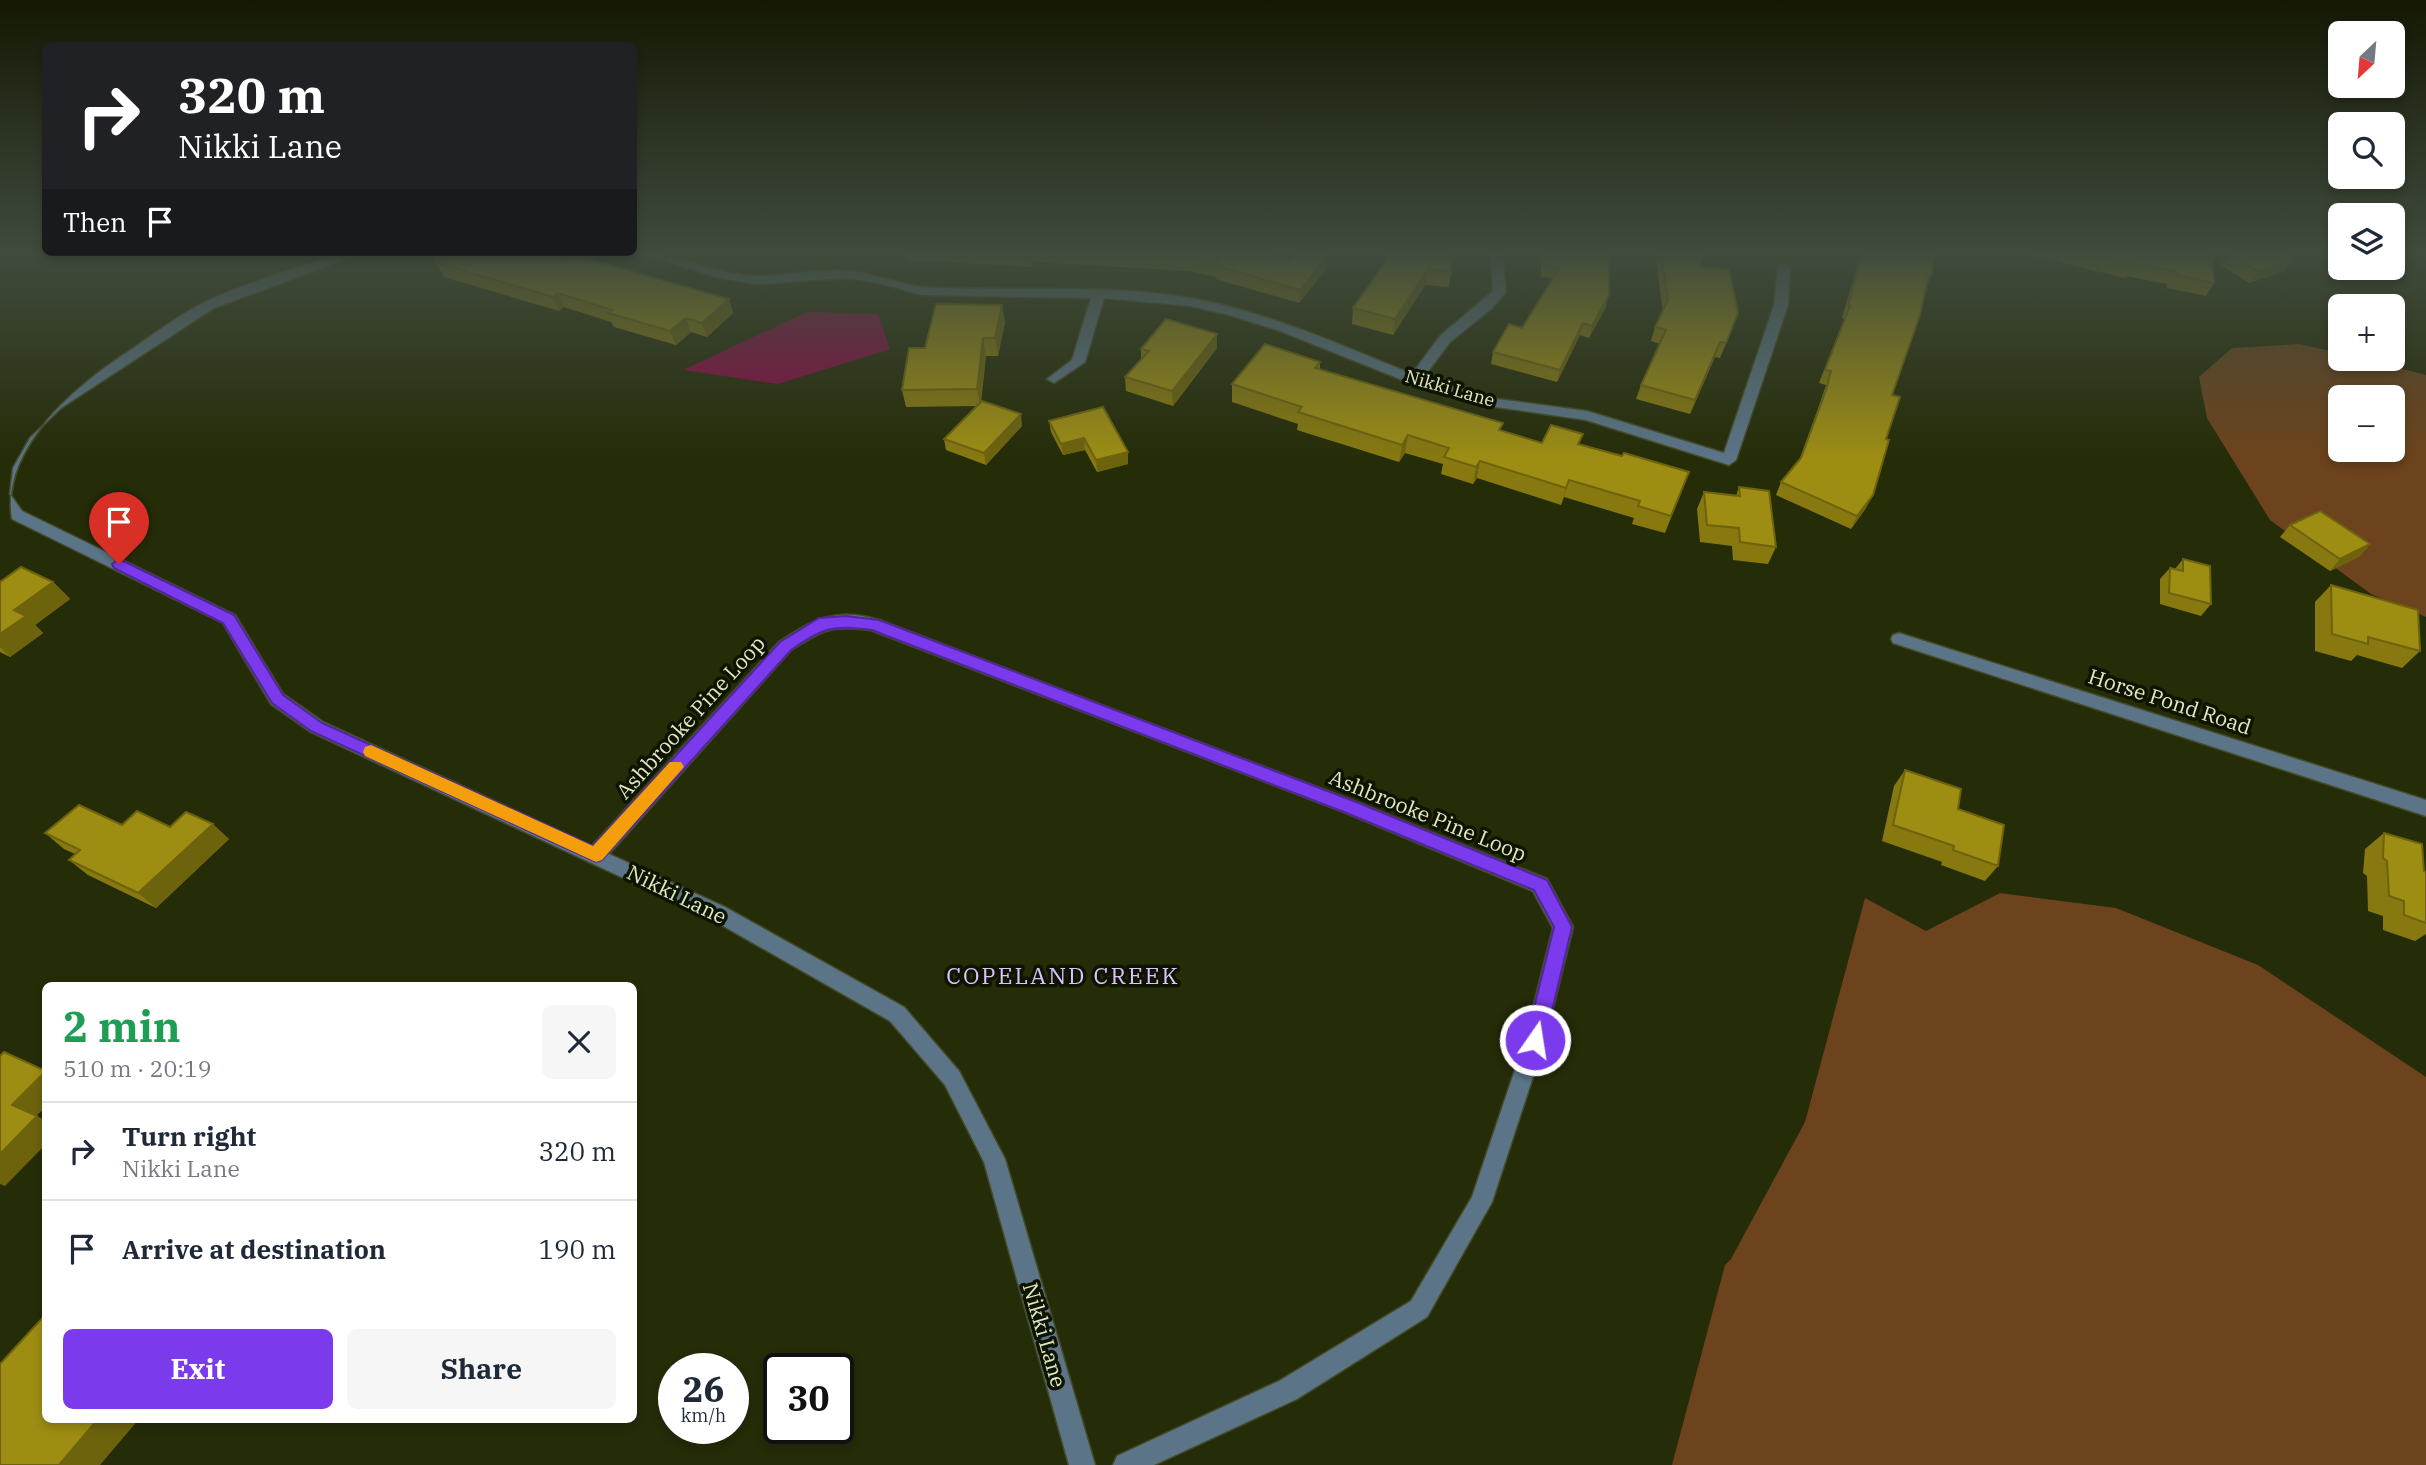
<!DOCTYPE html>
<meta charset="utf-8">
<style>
body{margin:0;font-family:"IBM Plex Serif",serif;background:#f6f6f7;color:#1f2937;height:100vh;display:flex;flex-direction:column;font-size:26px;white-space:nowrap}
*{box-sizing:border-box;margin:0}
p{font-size:23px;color:#747a83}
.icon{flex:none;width:38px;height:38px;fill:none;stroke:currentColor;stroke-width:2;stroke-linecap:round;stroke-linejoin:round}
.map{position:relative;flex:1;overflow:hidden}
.details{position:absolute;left:42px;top:982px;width:595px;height:441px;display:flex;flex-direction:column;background:#fff;border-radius:10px;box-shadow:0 4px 10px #0003}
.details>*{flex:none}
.hud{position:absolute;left:42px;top:42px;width:595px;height:214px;border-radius:10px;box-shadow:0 4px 10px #0003;background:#202124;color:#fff;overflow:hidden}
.needle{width:46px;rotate:206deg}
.tools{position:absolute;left:2328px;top:21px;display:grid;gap:14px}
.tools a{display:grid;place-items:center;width:77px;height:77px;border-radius:10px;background:#fff;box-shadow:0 4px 10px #0003;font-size:35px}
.speed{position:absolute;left:658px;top:1353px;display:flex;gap:14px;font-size:35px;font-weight:700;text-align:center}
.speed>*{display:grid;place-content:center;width:91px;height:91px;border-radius:50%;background:#fff;box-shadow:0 4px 10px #0003;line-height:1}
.speed small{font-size:18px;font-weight:400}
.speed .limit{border:4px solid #111;border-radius:10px;background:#fff;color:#111}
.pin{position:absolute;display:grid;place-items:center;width:60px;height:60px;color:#fff;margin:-72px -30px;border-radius:50% 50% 50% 0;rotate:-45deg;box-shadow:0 0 7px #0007}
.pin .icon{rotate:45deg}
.me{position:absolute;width:77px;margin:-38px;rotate:13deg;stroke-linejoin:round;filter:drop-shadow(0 0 5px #0008)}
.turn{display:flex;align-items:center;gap:24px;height:147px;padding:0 21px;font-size:32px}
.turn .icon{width:91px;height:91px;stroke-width:2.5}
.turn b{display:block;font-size:49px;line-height:60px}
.then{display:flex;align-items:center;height:66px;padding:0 21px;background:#0003;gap:14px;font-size:26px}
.round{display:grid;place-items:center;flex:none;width:74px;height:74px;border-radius:10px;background:#f6f6f7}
.overview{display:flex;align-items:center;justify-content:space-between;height:119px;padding:0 21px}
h1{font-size:42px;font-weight:700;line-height:52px;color:#1e9e55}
.primary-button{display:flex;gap:14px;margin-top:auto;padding:14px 21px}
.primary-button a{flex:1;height:80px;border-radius:10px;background:#7c3aed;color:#fff;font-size:28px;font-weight:700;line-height:80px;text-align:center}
.primary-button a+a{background:#f6f6f7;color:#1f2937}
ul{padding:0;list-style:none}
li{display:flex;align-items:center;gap:21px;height:98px;padding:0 21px;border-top:2px solid #e0e1e3}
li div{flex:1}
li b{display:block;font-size:26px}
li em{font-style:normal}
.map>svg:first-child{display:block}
.green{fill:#6c431c;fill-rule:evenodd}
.water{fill:#890946}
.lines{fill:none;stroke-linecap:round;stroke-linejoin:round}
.minor-casing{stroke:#434a26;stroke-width:3}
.minor{fill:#5b7487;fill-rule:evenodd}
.wall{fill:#877910}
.shaded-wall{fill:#6e630d}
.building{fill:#9d8d13;stroke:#6e630d;stroke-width:2}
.route{fill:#7c3aed;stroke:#51269a;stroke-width:2}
.slow{fill:#f59e0b}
.labels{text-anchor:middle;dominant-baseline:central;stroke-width:7;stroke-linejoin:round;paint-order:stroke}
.far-street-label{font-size:18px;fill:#dfe9c6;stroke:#0e1400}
.street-label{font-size:21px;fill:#dfe9c6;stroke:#0e1400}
.neighbourhood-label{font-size:23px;letter-spacing:2px;fill:#d9c5fe;stroke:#0e1400}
</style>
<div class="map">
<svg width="2426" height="1465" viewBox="0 0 2426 1465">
<rect width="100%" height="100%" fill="#252c08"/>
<g class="green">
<path d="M2299,344L2340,353V359H2364L2426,375V617L2371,594L2270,520L2207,418L2199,377L2232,348ZM2340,397H2392V450H2340Z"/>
<path d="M2000,893L2116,908L2258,965L2426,1077V1465H1672L1725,1265L1731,1259L1805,1122L1865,898L1926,931Z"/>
</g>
<path class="water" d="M807,312L878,314L890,349L778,384L683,370Z"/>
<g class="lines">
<g class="minor-casing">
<g id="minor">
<path d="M343,253H363L214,308L61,408L30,438L13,468L10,494L22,511L235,615L283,694L323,722L592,846L779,642C814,619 836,607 879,620L1356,802L1547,879L1573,927L1545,1040L1492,1202L1427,1317L1297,1399L1154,1465H1113L1117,1456L1279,1381L1411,1301L1472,1197L1525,1040L1553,928L1533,891L1344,812L871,630C831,625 824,629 791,650L609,854L725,907L904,1007L959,1071L1005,1159L1095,1465H1069L984,1162L945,1085L890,1021L711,919L311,732L271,704L223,623L12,519C0,447 78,385 126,353C152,336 179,314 207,301C251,281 298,268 343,253Z"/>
<path d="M639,253C680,253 717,276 758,276C788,276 819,268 849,271C874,273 903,286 926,287C1014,292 1104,283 1191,298C1268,312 1340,345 1412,374L1440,336L1493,291L1490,253H1502L1506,292L1492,308L1450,342L1423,378L1497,399L1587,411L1724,453L1774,305L1778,267L1784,263L1790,267L1788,305L1736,460L1729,465L1586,420L1496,407L1410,383L1280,331L1229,315L1190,306L1104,298L1085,362L1054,383L1047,379L1072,360L1091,298L922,295L879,283L845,278L757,284L720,278Z"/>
<path d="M1899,633L2426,800V816L1893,643L1891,639L1893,635Z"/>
</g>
</g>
<use href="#minor" class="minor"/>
</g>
<g class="wall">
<path d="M431,253H547L729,299L733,313L707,337L691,332L676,345L614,327L611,322L564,307L559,311L444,277Z"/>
<path d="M905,253H1266L1290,260L1327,256L1326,269L1299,303L1216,279V277L1189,271L1033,262L1031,267L906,260Z"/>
<path d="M1541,253H1609L1606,307L1589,338L1580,335L1557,382L1491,364L1493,352L1522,328L1553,278L1541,277Z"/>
<path d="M1658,253H1705L1700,267L1733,327L1720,358L1715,357L1690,414L1636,399L1641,385L1660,344L1651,341L1655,327L1663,311L1656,261Z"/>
<path d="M1861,253H1935L1931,276L1927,285L1892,395L1886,439L1866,508L1851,529L1776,495L1781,482L1799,461L1820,403L1826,385L1819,383L1844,319L1842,318Z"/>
<path d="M2022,253H2212L2214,283L2206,296L2167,288V284L2126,276L2125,278Z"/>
<path d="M2229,254L2284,271L2249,283L2221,265Z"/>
<path d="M1386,261L1451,272L1449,287L1425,285L1393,335L1352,324L1353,308Z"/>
<path d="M1005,322L998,356H986L981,402L1022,426L986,465L946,450L944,439L976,406L906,407L902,390L925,348Z"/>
<path d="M1217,348L1173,406L1126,391L1125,377L1141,359V349Z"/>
<path d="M1320,362V369L1502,431L1542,443L1580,444L1622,456L1689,472L1665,533L1632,524L1634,518L1564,497L1561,505L1477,478L1473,484L1441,474L1443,464L1405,453L1399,462L1297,430L1298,424L1232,402V384Z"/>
<path d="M1103,407L1128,464L1097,472L1085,450L1063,455L1051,432L1049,421Z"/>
<path d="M1739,487L1776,547L1768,564L1733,560L1732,546L1700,542L1697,509L1704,492L1736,496Z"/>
<path d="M2290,525L2370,544L2360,556L2330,571L2280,537Z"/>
<path d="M2183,559L2211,604L2201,616L2160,604V579L2170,568L2175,569Z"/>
<path d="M0,582H53L70,599L35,625L43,633L10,657L0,652Z"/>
<path d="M2331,585L2420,651L2402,668L2357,655L2351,661L2315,651V602Z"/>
<path d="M1905,770L1958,809L1998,866L1985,881L1941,865L1942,862L1882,841L1894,786Z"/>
<path d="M122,825L170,827L229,839L156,908L88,875L69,860L75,854L64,849L45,833Z"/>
<path d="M2384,833L2424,871L2426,872V934L2415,941L2383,930V916L2368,911L2367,876L2363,873L2365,849Z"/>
</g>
<g class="shaded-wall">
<path d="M1029,253H1032L1033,262L1031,267Z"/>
<path d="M1327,256L1326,269L1299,303L1300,290Z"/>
<path d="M2292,260L2284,271L2249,283L2257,271Z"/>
<path d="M1428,269L1425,285L1393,335L1395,319Z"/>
<path d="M558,293L564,307L559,311L553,297Z"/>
<path d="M1609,295L1606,307L1589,338L1592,326Z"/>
<path d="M729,299L733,313L707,337L702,323Z"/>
<path d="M1002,305L1005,322L998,356L995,338Z"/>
<path d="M686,318L691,332L676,345L670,331Z"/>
<path d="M1583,323L1580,335L1557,382L1560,370Z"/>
<path d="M1217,334V348L1173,406L1172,391Z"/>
<path d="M983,338L986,356L980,406L977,389Z"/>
<path d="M1720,342L1715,357L1690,414L1695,400Z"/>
<path d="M1021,414L1022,426L986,465L984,453Z"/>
<path d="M1408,435L1405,453L1399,462L1402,445Z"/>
<path d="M1084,438L1085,450L1063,455L1061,444Z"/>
<path d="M1128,452V464L1097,472L1096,460Z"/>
<path d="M1480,461L1477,478L1473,484L1476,467Z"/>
<path d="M1569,480L1564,497L1561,505L1566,488Z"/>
<path d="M1873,495L1866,508L1851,529L1857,516Z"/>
<path d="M2370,544L2360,556L2330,571L2340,559Z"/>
<path d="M53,582L70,599L35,625L43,633L10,657L0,647V634L14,610Z"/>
<path d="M213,824L229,839L156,908L138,893Z"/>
<path d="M46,1071V1107L35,1117L12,1105Z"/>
<path d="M37,1116L46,1121V1144L5,1186L0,1184V1154Z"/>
<path d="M98,1419H139L100,1465H59Z"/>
</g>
<g class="building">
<path d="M433,253H547L568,259L574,255L729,299L702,323L686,318L670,331L608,313L612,310L558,293L553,297L437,263L445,257Z"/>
<path d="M1115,253H1266L1290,260L1296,253H1319L1327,256L1300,290L1216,266L1218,263L1188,258Z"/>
<path d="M1387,253H1452L1451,272L1428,269L1395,319L1353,308L1386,261Z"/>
<path d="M1544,253H1609V295L1592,326L1583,323L1560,370L1493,352L1509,324L1522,328L1560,267L1543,265Z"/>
<path d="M1661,253H1704L1699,267L1729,269L1738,313L1726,343L1720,342L1695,400L1641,385L1666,330L1655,327L1668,300Z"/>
<path d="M1862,253H1935L1931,276L1929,275L1920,315L1892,395L1900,397L1886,439L1889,440L1873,495L1857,516L1781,482L1801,458L1826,390L1831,371L1825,370L1850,306L1848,305Z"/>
<path d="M2084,253H2212L2214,283L2176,275V271L2133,263V265Z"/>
<path d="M2230,253H2282L2292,260L2257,271L2229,254Z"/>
<path d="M936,304L1002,305L995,338H983L977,389L902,390L909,348H925Z"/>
<path d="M1166,319L1217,334L1172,391L1125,377L1149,351L1141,349Z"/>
<path d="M1265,344L1320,362L1315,368L1503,423L1499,430L1542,443L1551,425L1583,434L1578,444L1622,456L1624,453L1689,472L1671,516L1638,506L1640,501L1569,480L1566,488L1480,461L1476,467L1444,457L1449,448L1408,435L1402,445L1298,412L1302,407L1232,384Z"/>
<path d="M982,401L1021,414L984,453L944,439Z"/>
<path d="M1103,407L1128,452L1096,460L1084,438L1061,444L1049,421Z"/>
<path d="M1739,487L1769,491L1776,547L1740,542L1739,528L1707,525L1704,492L1740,496Z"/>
<path d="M2320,511L2370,544L2340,559L2290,525Z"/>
<path d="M2183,559L2210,566L2211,604L2169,593L2170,568L2183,571Z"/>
<path d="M21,567L53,582L14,610L26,616L0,634V582Z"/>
<path d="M2331,585L2418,610L2420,651L2368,637V644L2332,634Z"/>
<path d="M1905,770L1961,789L1958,809L2004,825L1998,866L1953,850L1954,846L1893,825Z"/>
<path d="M79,805L122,825L137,811L170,827L186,812L213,824L138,893L69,860L80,850L45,833Z"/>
<path d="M2384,833L2422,844L2424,871L2426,872V923L2404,915V901L2389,896L2387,861L2383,858Z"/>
<path d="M4,1052L46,1071L12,1105L37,1116L0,1154V1056Z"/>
<path d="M46,1314V1419H98L59,1465H0V1364Z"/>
</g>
<linearGradient id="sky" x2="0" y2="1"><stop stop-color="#141804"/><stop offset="0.55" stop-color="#404b3d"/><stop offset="1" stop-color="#404b3d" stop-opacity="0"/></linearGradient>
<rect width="2426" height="459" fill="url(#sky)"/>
<path class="route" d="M119,559L234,615L283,695L322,723L593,846L780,642L819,618L846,616L879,620L1356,802L1547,880L1572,927L1545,1040L1542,1046L1535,1049L1529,1046L1526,1040L1554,927L1534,890L1344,812L872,630C831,625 825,627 791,650L602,860L596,862L311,731L272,703L223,623L114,568L112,564Z"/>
<path class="slow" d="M371,745L593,846L670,762H681L684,767L602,860L596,862L365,756L363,752L365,747Z"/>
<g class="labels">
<g class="far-street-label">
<text transform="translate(1450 388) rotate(16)">Nikki Lane</text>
</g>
<g class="street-label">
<text transform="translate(2170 701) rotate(18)">Horse Pond Road</text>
<text transform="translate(690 717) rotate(-48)">Ashbrooke Pine Loop</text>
<text transform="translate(1428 815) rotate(22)">Ashbrooke Pine Loop</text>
<text transform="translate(677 894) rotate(26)">Nikki Lane</text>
<text transform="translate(1045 1335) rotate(74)">Nikki Lane</text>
</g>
<g class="neighbourhood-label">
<text x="1063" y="975">COPELAND CREEK</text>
</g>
</g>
</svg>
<div class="tools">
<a><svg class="needle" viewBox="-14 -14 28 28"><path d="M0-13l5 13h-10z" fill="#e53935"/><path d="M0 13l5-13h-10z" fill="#747a83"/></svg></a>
<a><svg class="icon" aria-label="search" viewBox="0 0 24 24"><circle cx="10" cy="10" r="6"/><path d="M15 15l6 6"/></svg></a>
<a><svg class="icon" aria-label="layers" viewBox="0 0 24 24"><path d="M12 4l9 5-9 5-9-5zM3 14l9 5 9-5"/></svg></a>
<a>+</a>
<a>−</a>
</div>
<div class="speed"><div>26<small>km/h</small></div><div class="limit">30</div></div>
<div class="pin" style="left:119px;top:564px;background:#d93025"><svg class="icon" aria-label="arrive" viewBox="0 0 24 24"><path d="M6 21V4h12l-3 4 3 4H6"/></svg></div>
<svg class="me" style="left:1535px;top:1040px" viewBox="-20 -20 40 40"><circle r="17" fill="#7c3aed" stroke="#fff" stroke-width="3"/><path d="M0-11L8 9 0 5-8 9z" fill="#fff"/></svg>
<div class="hud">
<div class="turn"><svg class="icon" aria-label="right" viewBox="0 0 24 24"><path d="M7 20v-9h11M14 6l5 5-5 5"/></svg><div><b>320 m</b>Nikki Lane</div></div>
<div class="then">Then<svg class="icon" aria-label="arrive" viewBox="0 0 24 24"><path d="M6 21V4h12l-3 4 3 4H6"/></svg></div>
</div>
<section class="details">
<div class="overview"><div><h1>2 min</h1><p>510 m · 20:19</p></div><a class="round"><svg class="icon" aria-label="close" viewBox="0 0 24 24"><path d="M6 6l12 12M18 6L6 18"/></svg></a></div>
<ul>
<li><svg class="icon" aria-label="right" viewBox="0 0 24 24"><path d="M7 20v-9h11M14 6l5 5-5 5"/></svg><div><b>Turn right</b><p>Nikki Lane</p></div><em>320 m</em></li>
<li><svg class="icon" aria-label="arrive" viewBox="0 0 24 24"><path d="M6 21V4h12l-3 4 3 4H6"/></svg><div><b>Arrive at destination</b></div><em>190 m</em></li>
</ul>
<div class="primary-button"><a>Exit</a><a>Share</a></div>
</section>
</div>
